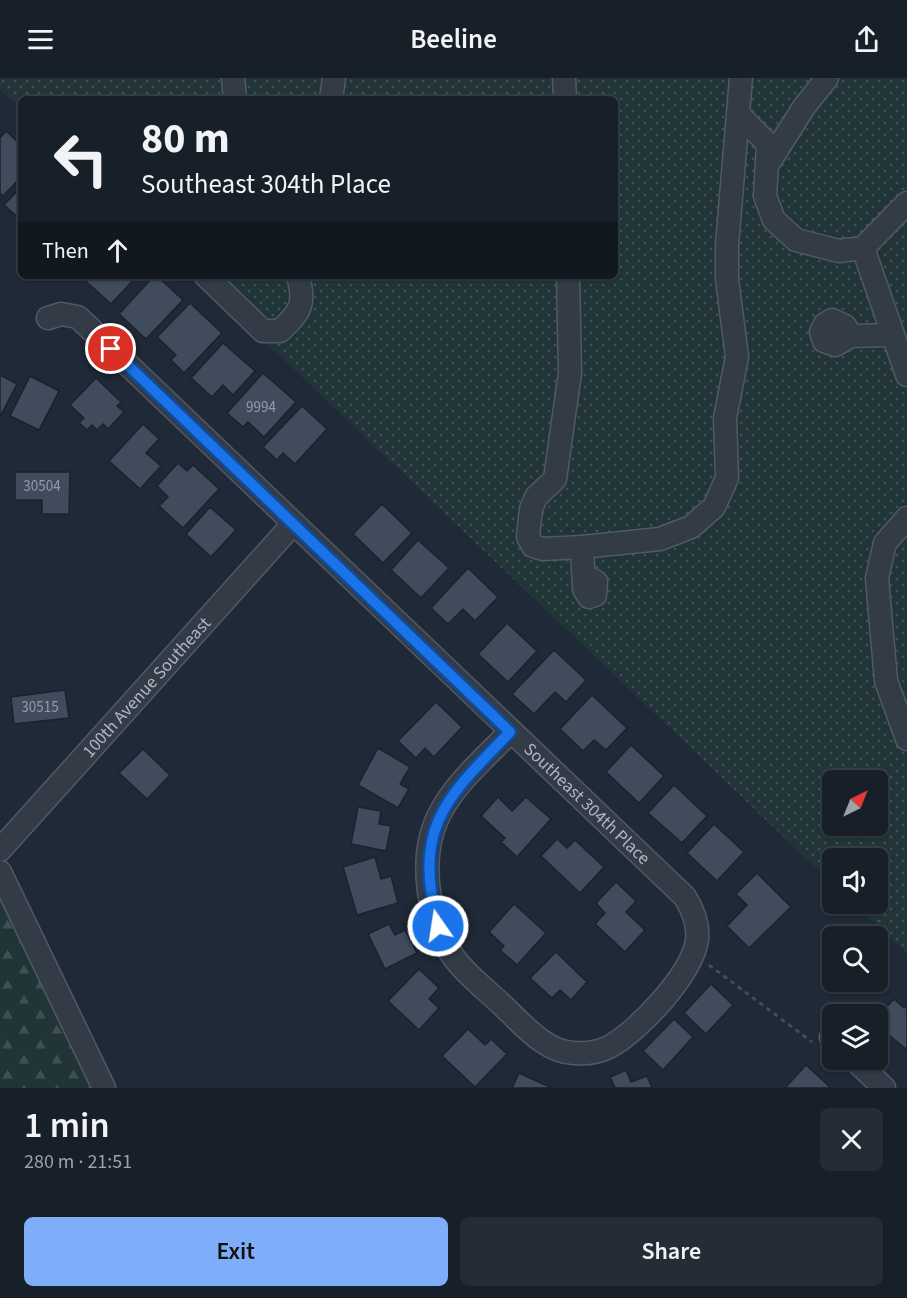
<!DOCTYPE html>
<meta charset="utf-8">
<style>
body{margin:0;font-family:"Source Sans 3",sans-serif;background:#242c35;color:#f1f3f6;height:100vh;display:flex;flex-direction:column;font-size:22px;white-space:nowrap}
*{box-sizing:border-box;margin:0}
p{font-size:20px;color:#9ea2a8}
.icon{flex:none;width:33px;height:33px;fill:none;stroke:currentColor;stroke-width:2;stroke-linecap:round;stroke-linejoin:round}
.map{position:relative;height:1010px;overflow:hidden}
.drawer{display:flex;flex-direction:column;background:#171f29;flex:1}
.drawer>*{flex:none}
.hud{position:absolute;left:18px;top:18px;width:600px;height:183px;border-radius:9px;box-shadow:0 2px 4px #0004,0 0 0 2px #363d46;background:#171f29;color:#f1f3f6;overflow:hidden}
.needle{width:39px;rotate:43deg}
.buttons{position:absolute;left:822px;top:692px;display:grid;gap:12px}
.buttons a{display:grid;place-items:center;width:66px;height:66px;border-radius:9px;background:#171f29;box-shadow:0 2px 4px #0004,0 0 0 2px #363d46;font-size:30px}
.pin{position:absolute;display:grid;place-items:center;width:51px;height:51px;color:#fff;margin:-26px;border:3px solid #fff;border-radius:50%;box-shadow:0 2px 6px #0007}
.me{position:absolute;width:66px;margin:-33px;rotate:347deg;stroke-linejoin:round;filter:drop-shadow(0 0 4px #0008)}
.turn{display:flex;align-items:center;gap:21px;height:126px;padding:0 24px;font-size:27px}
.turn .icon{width:78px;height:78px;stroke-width:2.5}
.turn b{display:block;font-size:42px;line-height:51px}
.then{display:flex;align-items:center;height:57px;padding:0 24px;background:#0003;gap:12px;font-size:22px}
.round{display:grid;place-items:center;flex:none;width:63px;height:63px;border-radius:9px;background:#242c35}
.headline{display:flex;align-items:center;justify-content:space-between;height:102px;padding:0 24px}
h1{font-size:36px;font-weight:600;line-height:45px}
.button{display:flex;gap:12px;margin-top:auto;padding:12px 24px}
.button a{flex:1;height:69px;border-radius:9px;background:#7eadf9;color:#111;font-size:24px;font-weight:600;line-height:69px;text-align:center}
.button a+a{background:#242c35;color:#f1f3f6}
header{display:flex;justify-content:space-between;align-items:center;height:78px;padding:0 24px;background:#171f29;font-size:27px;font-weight:600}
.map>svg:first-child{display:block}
.grass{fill:url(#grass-dots);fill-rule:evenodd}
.forest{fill:url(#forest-firs)}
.building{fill:#404c5c;stroke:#1a222e;stroke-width:1.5}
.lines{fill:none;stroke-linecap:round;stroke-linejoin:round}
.minor-casing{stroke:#505965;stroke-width:25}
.path{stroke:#3c5152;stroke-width:3;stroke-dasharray:4.5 4.5;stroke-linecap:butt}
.minor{stroke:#333b47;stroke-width:22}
.route-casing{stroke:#114b97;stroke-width:15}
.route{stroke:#1a73e8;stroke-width:10}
.labels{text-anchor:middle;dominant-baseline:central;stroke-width:6;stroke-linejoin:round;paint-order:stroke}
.number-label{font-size:15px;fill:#929caa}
.street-label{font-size:18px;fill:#adb6c4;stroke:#18202c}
</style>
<header><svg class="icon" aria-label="menu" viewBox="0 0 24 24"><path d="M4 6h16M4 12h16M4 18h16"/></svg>Beeline<svg class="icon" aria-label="share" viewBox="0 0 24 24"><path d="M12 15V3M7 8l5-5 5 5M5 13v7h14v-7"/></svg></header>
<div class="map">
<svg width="907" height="1010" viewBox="0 0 907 1010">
<defs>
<pattern id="grass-dots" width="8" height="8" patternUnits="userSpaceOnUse" patternTransform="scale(1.5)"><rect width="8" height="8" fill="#213538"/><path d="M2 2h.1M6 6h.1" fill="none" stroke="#3f5053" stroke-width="1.8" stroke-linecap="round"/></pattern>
<pattern id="forest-firs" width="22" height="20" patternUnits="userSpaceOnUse" patternTransform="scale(1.5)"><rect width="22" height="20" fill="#213538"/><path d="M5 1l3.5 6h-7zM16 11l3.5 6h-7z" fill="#3f5053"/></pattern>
</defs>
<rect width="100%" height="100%" fill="#1f2937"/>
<path class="grass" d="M0,0H907V876L854,825H878V780H832V805L196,198H615V21H21V31L0,11ZM832,702H878V747H832Z"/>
<path class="forest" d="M0,817L99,1010H0Z"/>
<g class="building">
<path d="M6,53L21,67V99L3,118L0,115V60Z"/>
<path d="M21,109V142L4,127Z"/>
<path d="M80,198H137L111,226Z"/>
<path d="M154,198H157L183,222L146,261L119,236Z"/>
<path d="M190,225L222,255L184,295L171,282L176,277L157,259Z"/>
<path d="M223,265L255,293L233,317L223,307L212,319L191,300Z"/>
<path d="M263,295L296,324L264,359L248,344L243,349L227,335Z"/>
<path d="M0,297L17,306L0,339Z"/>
<path d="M30,298L59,313L39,352L10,338Z"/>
<path d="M96,300L121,324L117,328L124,334L108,351L103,346L97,352L92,347L87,352L79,345L84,340L70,327Z"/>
<path d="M302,328L327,351L295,386L283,375L277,382L263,369Z"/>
<path d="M143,346L159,361L146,375L161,388L140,411L109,383Z"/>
<path d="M178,385L187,393L193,387L219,411L183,450L159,428L168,419L157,408Z"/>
<path d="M15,394H70L69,436H42V422H15Z"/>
<path d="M382,426L412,455L383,485L353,456Z"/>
<path d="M210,429L236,452L211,479L186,456Z"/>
<path d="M418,462L449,490L421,520L391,492Z"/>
<path d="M468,490L498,519L475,543L463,531L448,546L431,530Z"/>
<path d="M507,545L537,573L508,604L478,576Z"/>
<path d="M554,572L586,602L566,624L555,614L534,636L512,616Z"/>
<path d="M65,612L69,640L14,646L11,619Z"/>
<path d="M592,617L627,650L606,672L594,662L583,673L560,651Z"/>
<path d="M436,624L462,649L434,679L425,670L416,680L398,663Z"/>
<path d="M631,667L664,698L639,725L606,694Z"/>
<path d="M378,670L410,689L400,706L409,711L398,730L358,707Z"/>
<path d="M143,671L170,697L147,721L119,695Z"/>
<path d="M674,707L707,738L682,765L648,735Z"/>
<path d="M498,719L512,733L526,719L551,741L517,779L501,764L505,760L481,738Z"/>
<path d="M358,729L381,733L379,746L391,748L386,773L351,766Z"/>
<path d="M714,746L744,774L717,803L687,775Z"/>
<path d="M557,761L567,770L575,762L604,789L580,815L541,778Z"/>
<path d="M375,779L381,801L391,798L398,825L357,837L343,789Z"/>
<path d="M757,795L791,829L749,870L727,848L747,827L736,816Z"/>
<path d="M616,804L636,823L626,834L645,852L625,874L595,846L605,835L596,825Z"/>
<path d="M514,826L546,855L517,887L500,872L504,868L489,854Z"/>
<path d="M389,846L395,857L405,852L417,875L385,891L368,856Z"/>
<path d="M849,850L857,858H840Z"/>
<path d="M832,866V885L823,875Z"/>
<path d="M556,874L587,904L571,922L560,912L552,920L530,900Z"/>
<path d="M419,891L439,910L429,921L439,930L419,952L388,923Z"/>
<path d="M832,894V903H855L840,918L825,901Z"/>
<path d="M711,906L733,927L706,956L684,935Z"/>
<path d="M894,921L904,930L907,927V972L878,948V938Z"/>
<path d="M674,941L693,959L663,992L643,973Z"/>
<path d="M468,951L485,967L491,961L507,976L475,1009L442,978Z"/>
<path d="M806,987L831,1010H785Z"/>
<path d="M626,992L631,1004L647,998L652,1010H615L610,999Z"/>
<path d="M519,995L552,1010H512Z"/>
</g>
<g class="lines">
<g class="minor-casing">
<g id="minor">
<path d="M233,0L235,21"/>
<path d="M564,0L565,21"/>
<path d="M331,21L334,0"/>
<path d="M739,37L768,66L765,118L774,142L796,162L839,173L863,170L907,125"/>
<path d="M768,86L804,29L827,0"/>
<path d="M863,170L907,297"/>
<path d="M206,198L263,253H280C300,234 306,227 298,198"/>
<path d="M568,198L570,295L555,401L536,419L531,431L528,459L533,468L543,471L582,469L584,511L589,519L595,517L596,504L584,497"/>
<path id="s1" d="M48,240L61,236L78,239L685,819C693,832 699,846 697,862C692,896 639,953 609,969C599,974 586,976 574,975C544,974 521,944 500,925C485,911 467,897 455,881C427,844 418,779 439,737C455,705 485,680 510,654"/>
<path d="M851,258L835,267L824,263L821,254L825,246L832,242L845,248L851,258L893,257"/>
<path d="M907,440L885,465L877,500L886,603L907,661"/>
<path d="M582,469L660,461L691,449L714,429L727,400L725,340L737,279L727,201V167L741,0"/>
<path id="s2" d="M0,772L293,446"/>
<path d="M0,794L104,1010"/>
<path d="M831,959L832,960"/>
<path d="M854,981L884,1010"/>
</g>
</g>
<path class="path" d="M709,887L812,964"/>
<use href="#minor" class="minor"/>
</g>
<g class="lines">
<g class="route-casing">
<path id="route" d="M111,271L510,654C444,722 413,749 438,848"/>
</g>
<use href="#route" class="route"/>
</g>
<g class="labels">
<g class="number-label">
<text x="261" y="329">9994</text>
<text x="42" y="408">30504</text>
<text x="40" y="629">30515</text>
</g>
<g class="street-label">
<text stroke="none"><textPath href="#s2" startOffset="219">100th Avenue Southeast</textPath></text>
<text stroke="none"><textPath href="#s1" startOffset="735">Southeast 304th Place</textPath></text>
</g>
</g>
</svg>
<div class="buttons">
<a><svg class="needle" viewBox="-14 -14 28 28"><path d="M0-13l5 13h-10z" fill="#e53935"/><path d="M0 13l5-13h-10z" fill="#9ea2a8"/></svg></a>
<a><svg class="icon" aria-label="sound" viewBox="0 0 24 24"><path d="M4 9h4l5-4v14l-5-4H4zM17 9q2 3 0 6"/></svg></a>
<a><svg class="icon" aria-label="search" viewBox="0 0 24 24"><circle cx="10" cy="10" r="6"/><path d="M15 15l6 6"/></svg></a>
<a><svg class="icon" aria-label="layers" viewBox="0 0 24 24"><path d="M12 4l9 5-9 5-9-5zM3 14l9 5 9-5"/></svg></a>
</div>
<div class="pin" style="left:111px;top:271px;background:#d93025"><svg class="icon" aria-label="arrive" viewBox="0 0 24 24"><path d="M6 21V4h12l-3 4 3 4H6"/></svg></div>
<svg class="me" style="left:438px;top:848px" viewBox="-20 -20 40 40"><circle r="17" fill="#1a73e8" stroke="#fff" stroke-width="3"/><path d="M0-11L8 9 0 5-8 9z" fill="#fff"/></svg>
<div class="hud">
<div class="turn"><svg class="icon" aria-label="left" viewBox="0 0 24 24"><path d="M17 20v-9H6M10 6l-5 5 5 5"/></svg><div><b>80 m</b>Southeast 304th Place</div></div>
<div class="then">Then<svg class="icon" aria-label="ahead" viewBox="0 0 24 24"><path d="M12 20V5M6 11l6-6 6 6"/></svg></div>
</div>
</div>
<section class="drawer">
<div class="headline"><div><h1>1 min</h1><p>280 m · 21:51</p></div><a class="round"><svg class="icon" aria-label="close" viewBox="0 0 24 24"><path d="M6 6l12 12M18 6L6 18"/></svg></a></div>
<div class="button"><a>Exit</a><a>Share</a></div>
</section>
